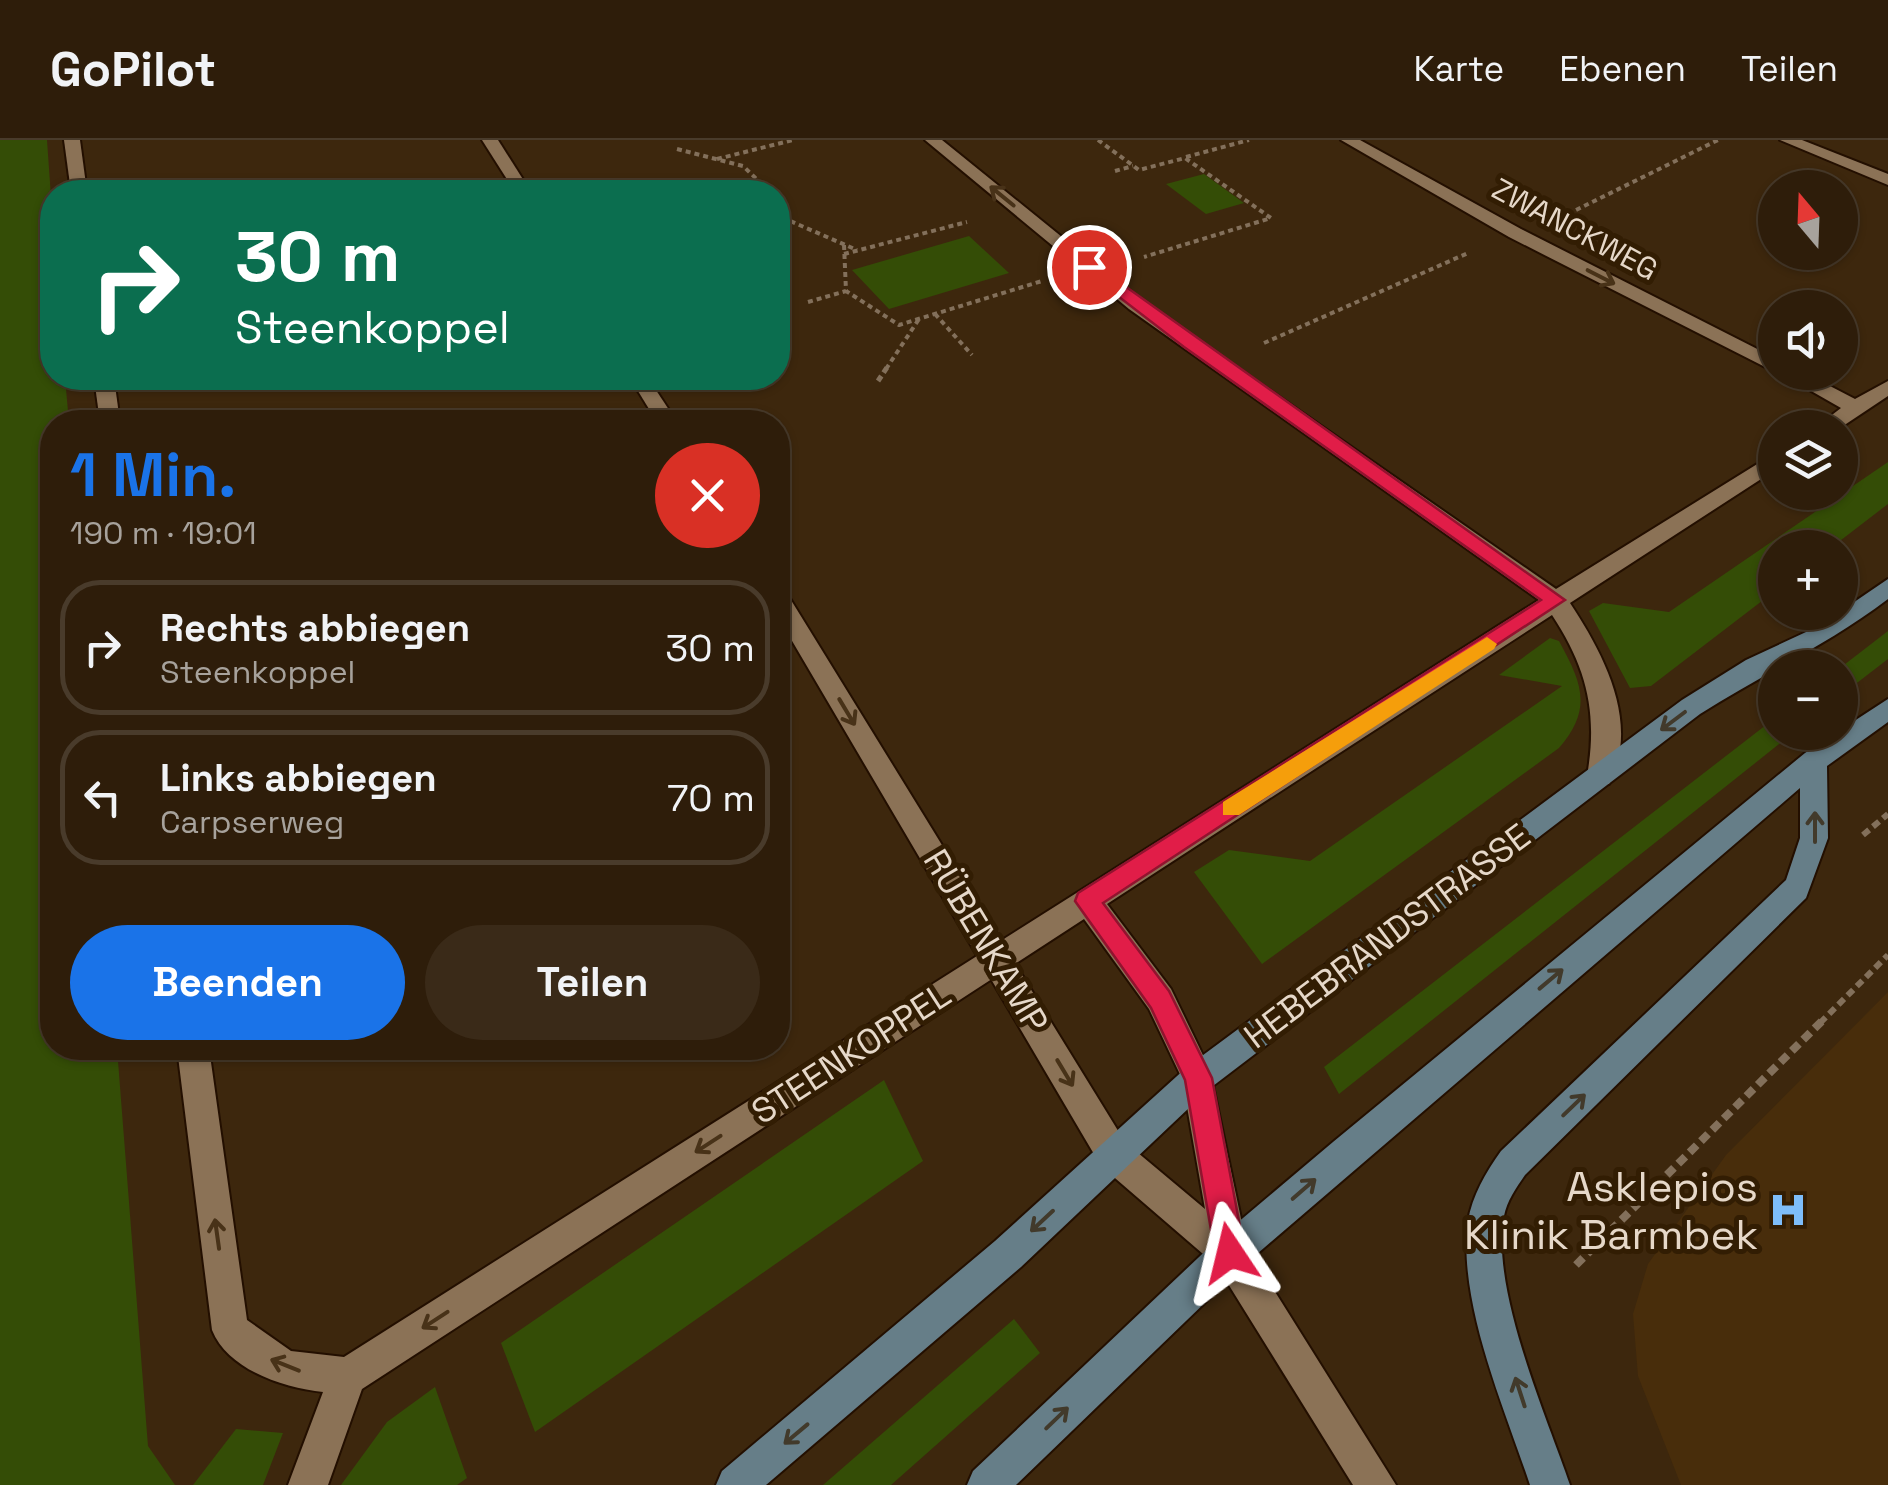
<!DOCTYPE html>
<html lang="de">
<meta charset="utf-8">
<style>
body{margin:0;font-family:"Space Grotesk",sans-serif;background:#3a2a18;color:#f1f3f6;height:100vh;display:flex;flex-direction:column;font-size:38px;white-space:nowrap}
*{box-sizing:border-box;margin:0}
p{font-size:32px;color:#a7a29c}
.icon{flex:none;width:55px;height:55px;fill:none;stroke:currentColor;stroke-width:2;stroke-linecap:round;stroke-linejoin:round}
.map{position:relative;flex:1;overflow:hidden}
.side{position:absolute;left:40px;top:270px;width:750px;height:650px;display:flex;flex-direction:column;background:#2e1d0a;border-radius:40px;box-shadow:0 2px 8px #0004,0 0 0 2px #493b2b}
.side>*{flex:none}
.guide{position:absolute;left:40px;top:40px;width:750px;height:210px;border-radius:40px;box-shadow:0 2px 8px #0004,0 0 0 2px #493b2b;background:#0b6e4f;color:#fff;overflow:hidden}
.needle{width:65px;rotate:341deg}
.tools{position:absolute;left:1758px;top:30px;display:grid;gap:20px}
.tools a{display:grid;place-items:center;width:100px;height:100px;border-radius:50%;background:#2e1d0a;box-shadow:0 2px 8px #0004,0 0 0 2px #493b2b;font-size:50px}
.pin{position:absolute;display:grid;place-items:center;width:85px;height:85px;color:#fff;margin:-42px;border:5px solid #fff;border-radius:50%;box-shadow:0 2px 10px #0007}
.me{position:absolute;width:110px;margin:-55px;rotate:350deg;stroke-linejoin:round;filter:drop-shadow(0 0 8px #0008)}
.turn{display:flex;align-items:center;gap:35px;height:210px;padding:0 30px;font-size:45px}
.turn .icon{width:130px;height:130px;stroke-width:2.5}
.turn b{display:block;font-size:70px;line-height:85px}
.round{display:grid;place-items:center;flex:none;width:105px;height:105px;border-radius:52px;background:#3a2a18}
.overview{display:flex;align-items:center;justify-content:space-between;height:170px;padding:0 30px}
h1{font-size:60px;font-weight:700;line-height:75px;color:#1a73e8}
.cta{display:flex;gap:20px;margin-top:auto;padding:20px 30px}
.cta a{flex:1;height:115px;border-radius:60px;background:#1a73e8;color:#fff;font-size:40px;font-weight:700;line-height:115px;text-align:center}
.cta a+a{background:#3a2a18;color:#f1f3f6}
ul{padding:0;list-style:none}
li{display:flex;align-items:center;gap:30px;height:135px;margin:0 20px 15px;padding:0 10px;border:5px solid #493b2b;border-radius:40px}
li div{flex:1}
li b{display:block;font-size:38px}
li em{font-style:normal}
header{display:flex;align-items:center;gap:60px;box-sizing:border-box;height:140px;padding:0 50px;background:#2e1d0a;border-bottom:2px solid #493b2b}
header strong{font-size:48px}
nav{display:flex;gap:55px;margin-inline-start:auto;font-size:35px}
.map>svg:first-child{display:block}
.built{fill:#482d0b}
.green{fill:#344d06}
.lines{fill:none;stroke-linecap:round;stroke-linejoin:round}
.minor-casing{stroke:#230f00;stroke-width:4}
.tertiary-casing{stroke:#230f00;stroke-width:4}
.secondary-casing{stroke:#230f00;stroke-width:4}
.path-far3{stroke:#83705b;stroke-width:4;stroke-dasharray:5 4;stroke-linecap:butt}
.path-far2{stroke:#83705b;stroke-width:5;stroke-dasharray:6 4;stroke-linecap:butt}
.path-far1{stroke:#83705b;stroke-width:6;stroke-dasharray:8 5;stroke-linecap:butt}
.path{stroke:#83705b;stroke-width:8;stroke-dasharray:10 6;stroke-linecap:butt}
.minor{fill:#8b7256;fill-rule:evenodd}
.tertiary{fill:#8b7256;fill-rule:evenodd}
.secondary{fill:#667e88;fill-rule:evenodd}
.oneway{stroke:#483218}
.oneway2{stroke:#423a2b}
.route{fill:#e11d48;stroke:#92132f;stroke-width:2.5}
.slow{fill:#f59e0b}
.labels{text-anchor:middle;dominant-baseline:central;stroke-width:10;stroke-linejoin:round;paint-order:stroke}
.far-street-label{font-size:30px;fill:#e6d8c9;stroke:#321d03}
.street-label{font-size:35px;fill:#e6d8c9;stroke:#321d03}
.near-poi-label{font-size:42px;fill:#e6d8c9;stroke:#321d03;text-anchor:end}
</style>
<header>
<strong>GoPilot</strong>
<nav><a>Karte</a><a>Ebenen</a><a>Teilen</a></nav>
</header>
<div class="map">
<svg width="1888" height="1345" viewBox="0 0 1888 1345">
<rect width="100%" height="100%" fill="#3d270d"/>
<path class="built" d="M1888,852V1345H1681L1638,1236L1633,1174L1648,1124L1726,1015Z"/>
<g class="green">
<path d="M0,0H47L52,71V238H65L69,282H52V908H117L148,1306L175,1345H0Z"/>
<path d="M1204,34L1244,63L1206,74L1166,44Z"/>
<path d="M969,96L1009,133L889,169L852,130Z"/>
<path d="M1888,322V364L1832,407L1775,408V451L1651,546L1630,548L1589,471L1603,463L1669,472Z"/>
<path d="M1888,491V519L1840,556V528Z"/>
<path d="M1550,498L1559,501C1582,543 1593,569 1559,608L1262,824L1194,732L1229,710L1310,721L1562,546L1499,535Z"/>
<path d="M1775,578V592L1793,593L1339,954L1324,927Z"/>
<path d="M884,940L923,1021L535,1292L501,1203Z"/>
<path d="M1014,1179L1040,1213L891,1345H823Z"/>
<path d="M435,1247L467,1338L457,1345H341L387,1282Z"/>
<path d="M236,1289L283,1293L263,1345H193Z"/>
</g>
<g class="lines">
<g class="minor-casing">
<g id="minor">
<path d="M64,0H80L87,52H71Z"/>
<path d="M925,0H942L1141,161L1556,449L1775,313V330L1570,463C1603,513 1641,583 1609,644H1591L1587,636C1598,573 1587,528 1552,475L1107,764L1171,849L1214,938L1209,949L1198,954L1187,949L1149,869L1084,779L362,1249L328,1345H288L323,1252C284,1248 228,1230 212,1190L177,908H209L247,1180L291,1211L344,1217L1539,460L1129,169Z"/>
<path d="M1341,0H1360L1521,89L1775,218V232L1509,97Z"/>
<path d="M1780,0H1802L1888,34V45Z"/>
<path d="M1778,232H1803L1855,259L1888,241V256L1840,288H1815L1841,268Z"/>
<path d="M94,238H114L120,282H100Z"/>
</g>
</g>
<g class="tertiary-casing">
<g id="tertiary">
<path d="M482,0H498L531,52H515Z"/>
<path d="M630,238H648L677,282H657Z"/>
<path d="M778,450L786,452L1125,1002L1205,1069L1182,938L1187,927L1198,922L1209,927L1247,1107L1396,1345H1353L1217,1126L1101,1026L778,477Z"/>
</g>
</g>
<g class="secondary-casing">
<g id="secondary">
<path d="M1888,439V459C1829,504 1763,534 1700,574L1209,949L1021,1127L766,1345H716L722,1331L995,1101L1187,927L1682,560L1746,520L1819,486Z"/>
<path d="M1888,559V582L1827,626L1828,698L1806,758L1525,1035C1516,1048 1507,1061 1504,1076C1490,1148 1546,1275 1570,1345H1530C1505,1269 1457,1162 1468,1081C1472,1056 1486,1032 1501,1011L1786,740L1800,698V648L1243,1126L1016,1345H967L973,1331L1217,1100L1333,1002L1805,613Z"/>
</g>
</g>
<g class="path-far3">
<path d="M1098,0L1139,30L1185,18L1271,78L1144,117"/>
<path d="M677,9L743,26L770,52"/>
<path d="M1186,17L1249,0"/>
<path d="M717,19L793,0"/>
<path d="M1115,31L1133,26"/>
<path d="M778,70L781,77L857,110"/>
<path d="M1568,74L1718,0"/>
<path d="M844,105L846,151L899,185L1042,141"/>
<path d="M844,114L967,82"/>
<path d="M808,162L846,151"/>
<path d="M935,174L972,215"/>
<path d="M1264,203L1468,113"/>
<path d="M886,229L919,179"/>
</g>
<path class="path-far2" d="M878,241L888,226"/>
<g class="path-far1">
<path d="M1863,695L1888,674"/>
<path d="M1820,883L1888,815"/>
</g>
<path class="path" d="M1576,1125L1823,880"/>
<use href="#minor" class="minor"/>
<use href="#tertiary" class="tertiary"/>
<use href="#secondary" class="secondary"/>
</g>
<defs><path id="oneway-shaft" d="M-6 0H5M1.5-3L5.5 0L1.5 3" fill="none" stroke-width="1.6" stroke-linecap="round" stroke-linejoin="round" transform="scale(2.5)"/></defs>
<g class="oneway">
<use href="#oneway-shaft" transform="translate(1002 56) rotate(-141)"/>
<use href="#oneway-shaft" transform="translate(1601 137) rotate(27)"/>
<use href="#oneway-shaft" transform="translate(847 572) rotate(59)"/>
<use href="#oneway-shaft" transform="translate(1065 933) rotate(59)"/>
<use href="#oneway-shaft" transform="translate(708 1004) rotate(147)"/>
<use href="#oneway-shaft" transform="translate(217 1094) rotate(-98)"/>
<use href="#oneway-shaft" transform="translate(435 1180) rotate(147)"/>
<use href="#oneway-shaft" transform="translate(285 1225) rotate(-158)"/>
</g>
<g class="oneway2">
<use href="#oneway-shaft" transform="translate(1673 581) rotate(143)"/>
<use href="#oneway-shaft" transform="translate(1815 687) rotate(-90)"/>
<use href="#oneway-shaft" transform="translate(1551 839) rotate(-40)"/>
<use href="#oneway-shaft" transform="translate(1574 965) rotate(-44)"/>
<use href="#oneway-shaft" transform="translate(1304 1049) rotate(-41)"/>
<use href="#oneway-shaft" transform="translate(1042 1081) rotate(137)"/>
<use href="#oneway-shaft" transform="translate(1520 1252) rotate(-108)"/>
<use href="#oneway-shaft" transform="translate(1057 1278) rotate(-44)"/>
<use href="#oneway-shaft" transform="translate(796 1294) rotate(140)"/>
</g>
<path class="route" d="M1084,124H1094L1565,460L1103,763L1169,851L1212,938L1245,1113L1240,1124L1230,1128L1220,1124L1215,1113L1185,940L1151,868L1075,761L1078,753L1541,460L1184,207L1084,130Z"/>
<path class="slow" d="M1487,497L1497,504L1494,509L1239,675H1223V662Z"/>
<defs>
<g id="hospital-bare" transform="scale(3)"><path d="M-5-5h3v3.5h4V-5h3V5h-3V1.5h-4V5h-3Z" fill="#7ebdf9" stroke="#321d03" stroke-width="2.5" paint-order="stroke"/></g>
</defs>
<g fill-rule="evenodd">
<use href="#hospital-bare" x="1788" y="1070"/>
</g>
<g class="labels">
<g class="far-street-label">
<text transform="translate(1575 89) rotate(28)">ZWANCKWEG</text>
</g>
<g class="street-label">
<text transform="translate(1387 796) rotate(-37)">HEBEBRANDSTRASSE</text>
<text transform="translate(986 801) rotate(59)">RÜBENKAMP</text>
<text transform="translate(851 913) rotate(-33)">STEENKOPPEL</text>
</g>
<g class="near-poi-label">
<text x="1758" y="1046">Asklepios<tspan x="1758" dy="48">Klinik Barmbek</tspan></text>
</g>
</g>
</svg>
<div class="tools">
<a><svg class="needle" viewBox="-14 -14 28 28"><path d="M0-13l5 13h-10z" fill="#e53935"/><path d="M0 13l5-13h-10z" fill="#a7a29c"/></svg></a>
<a><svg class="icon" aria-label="sound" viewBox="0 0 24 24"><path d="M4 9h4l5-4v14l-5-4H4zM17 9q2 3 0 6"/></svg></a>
<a><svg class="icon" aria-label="layers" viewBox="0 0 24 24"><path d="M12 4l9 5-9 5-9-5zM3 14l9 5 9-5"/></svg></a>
<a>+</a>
<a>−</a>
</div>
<div class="pin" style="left:1089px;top:127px;background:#d93025"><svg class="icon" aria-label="arrive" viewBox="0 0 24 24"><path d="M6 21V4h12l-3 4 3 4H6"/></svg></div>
<svg class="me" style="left:1230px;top:1113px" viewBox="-20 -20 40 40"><path d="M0-17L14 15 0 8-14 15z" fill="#e11d48" stroke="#fff" stroke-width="4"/></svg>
<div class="guide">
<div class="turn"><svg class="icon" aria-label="right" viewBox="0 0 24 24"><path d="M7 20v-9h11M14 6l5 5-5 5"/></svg><div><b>30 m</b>Steenkoppel</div></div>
</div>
<section class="side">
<div class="overview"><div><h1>1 Min.</h1><p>190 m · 19:01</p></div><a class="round" style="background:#d93025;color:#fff"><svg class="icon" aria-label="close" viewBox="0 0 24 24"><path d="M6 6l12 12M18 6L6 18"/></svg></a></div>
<ul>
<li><svg class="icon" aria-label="right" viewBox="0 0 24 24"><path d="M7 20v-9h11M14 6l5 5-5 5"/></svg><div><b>Rechts abbiegen</b><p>Steenkoppel</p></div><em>30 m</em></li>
<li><svg class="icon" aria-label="left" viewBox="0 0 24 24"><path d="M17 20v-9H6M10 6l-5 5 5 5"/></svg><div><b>Links abbiegen</b><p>Carpserweg</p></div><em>70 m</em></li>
</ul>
<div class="cta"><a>Beenden</a><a>Teilen</a></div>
</section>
</div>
